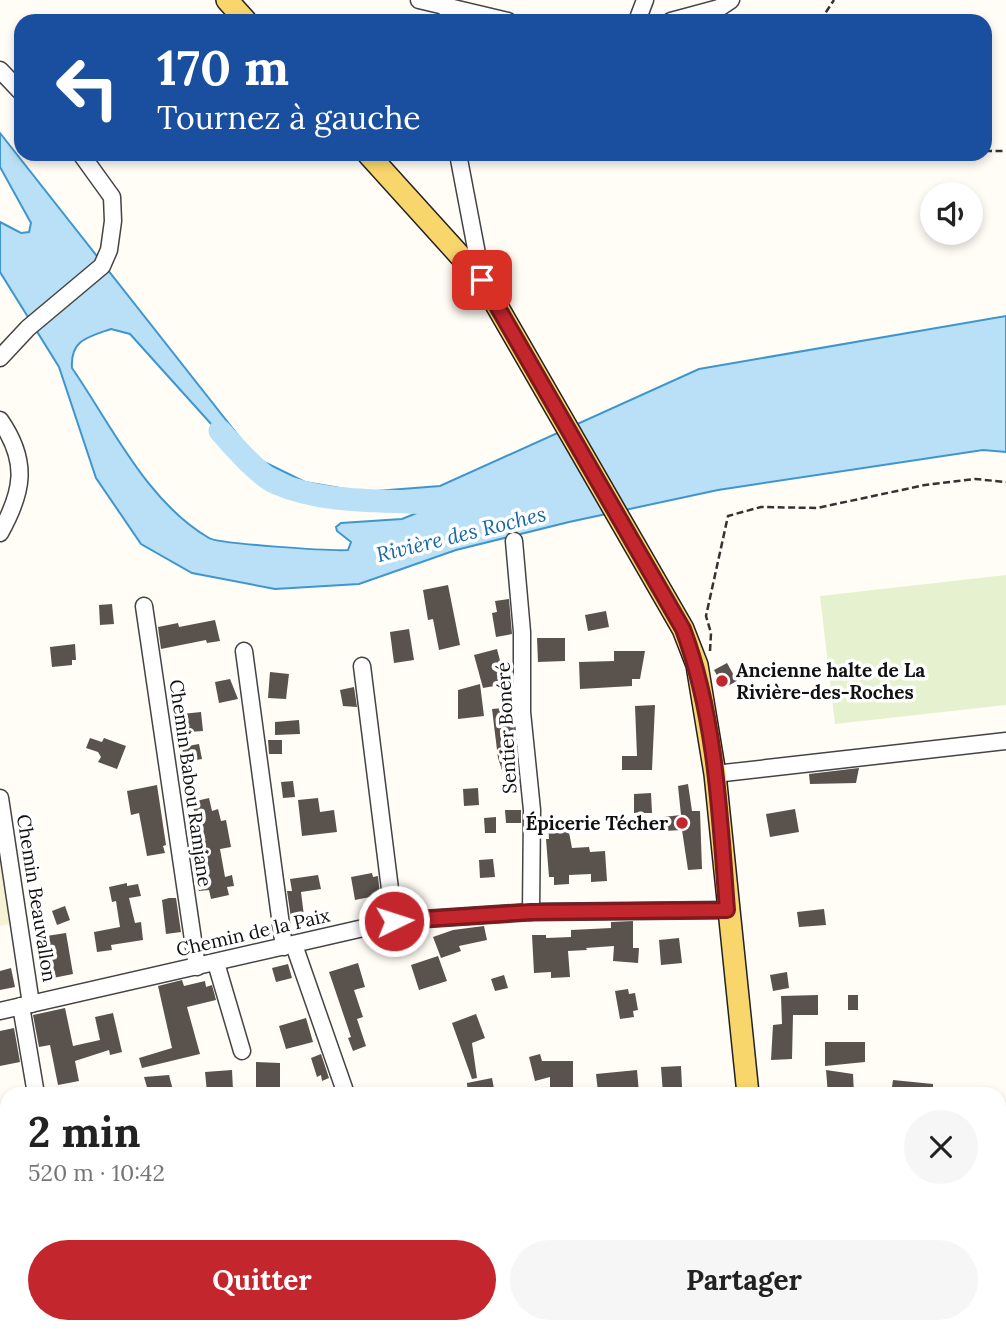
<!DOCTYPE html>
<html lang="fr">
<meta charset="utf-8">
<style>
body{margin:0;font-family:Lora,serif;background:#f6f6f6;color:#222;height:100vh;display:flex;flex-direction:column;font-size:26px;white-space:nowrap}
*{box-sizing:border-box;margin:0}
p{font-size:23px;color:#767676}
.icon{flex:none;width:38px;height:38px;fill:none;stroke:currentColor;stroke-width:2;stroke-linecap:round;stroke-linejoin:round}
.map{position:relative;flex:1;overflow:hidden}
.panel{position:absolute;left:0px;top:1087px;width:1006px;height:247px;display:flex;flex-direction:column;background:#fff;border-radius:21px 21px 0 0;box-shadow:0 4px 10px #0003}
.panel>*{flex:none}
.banner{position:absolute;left:14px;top:14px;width:978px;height:147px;border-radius:21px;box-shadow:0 4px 10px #0003;background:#1a4fa0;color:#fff;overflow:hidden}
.fabs{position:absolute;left:920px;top:182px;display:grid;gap:14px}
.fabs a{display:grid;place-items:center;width:63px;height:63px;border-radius:50%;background:#fff;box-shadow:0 4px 10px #0003;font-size:35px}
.pin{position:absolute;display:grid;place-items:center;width:60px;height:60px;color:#fff;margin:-30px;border-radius:14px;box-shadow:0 4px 10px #0006}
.me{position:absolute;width:77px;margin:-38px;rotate:86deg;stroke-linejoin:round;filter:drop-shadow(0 0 5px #0008)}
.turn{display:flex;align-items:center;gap:24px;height:147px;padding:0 28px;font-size:32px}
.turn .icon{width:91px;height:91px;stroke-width:2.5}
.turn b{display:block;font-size:49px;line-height:60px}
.round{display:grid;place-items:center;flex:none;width:74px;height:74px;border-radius:37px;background:#f6f6f6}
.headline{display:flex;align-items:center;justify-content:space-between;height:119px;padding:0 28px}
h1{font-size:42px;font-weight:700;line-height:52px}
.primary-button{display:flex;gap:14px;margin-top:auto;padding:14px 28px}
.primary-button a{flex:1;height:80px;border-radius:42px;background:#c4262e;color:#fff;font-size:28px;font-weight:700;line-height:80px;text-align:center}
.primary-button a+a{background:#f6f6f6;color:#222}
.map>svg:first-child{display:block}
.farmland{fill:#f6f3d4}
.pitch{fill:#e6f2cf}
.water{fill:#b9e0f7;stroke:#3f96cf;stroke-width:2;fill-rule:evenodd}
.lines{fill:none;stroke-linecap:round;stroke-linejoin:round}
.river{stroke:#b9e0f7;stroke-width:23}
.building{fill:#5a524d}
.minor-casing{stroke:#444;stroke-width:19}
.major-casing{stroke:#222;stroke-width:24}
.path{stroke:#333;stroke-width:2.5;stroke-dasharray:7 3.5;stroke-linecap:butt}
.minor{stroke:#fff;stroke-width:16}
.major{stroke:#f9d66b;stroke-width:21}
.route-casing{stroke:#7f191e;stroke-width:18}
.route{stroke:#c4262e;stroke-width:12}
.poi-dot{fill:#c4262e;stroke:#fff;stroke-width:2.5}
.labels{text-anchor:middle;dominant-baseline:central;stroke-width:7;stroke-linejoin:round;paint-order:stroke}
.poi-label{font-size:19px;font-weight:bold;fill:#111;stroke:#fff;text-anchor:start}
.street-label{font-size:19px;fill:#111;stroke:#fff}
.water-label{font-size:21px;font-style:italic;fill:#1768a6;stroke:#fff}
</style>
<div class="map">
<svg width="1006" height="1332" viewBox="0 0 1006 1332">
<rect width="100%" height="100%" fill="#fffdf5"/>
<path class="farmland" d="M0,800L20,922L0,926Z"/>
<path class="pitch" d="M1006,575V705L835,724L820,596Z"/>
<path class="water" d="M0,133L256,458L305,482L363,492L440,486L699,369L1006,316V452L983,450L718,490L569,522L456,550L359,584L275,589L192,573L141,544L96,478L59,367L0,272V222L21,233L29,232L31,223L0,167ZM111,329L130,334L221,435L274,482L320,498L350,501L420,499L425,506L424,510L402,519L341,523L336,527L337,531L351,542L348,550C331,551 218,544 209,538C147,502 112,426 72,368C70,340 88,337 111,329Z"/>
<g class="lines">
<path class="river" d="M220,431C233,445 258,475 276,483C332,507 394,498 453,505"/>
</g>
<g class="building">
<path d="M448,585L460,645L439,650L433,619L428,620L423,590Z"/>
<path d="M509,599L512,634L496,637L492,613L497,612L495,601Z"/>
<path d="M112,604L114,624L100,625L99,605Z"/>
<path d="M606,611L609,627L588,631L585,615Z"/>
<path d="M215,620L220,641L207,643L206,640L161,649L158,627L178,623L179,627Z"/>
<path d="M409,629L414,660L394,663L390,632Z"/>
<path d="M537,638H565V661L538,662Z"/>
<path d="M75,644L76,660H72V665L52,667L50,647Z"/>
<path d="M497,649L503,672L512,670V683L483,688L474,655Z"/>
<path d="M614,651H645L640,679H632V686L580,689L579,662L614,661Z"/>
<path d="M727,663L737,681L724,688L714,670Z"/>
<path d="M270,672L289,674L286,699L268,698Z"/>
<path d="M230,679L238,699L219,703L215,682Z"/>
<path d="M480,684L484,716L458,719V690Z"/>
<path d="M354,687L357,707L343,706L340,690Z"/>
<path d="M655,705L652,770H622V756H637L635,706Z"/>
<path d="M512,707L518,778L505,779L498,758L492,709Z"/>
<path d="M201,712L203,731L189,732L188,726L183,727L182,714Z"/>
<path d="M299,720L300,734L275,735V722Z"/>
<path d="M90,738L102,742L104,738L126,746L117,769L98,762L101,757L98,752L86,748Z"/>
<path d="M268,740H282V754H269Z"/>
<path d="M199,744L202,759L184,762L182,747Z"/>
<path d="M859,768L856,783L810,784L809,774Z"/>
<path d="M293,781L295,797L283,798L281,782Z"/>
<path d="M688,784L692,811H700L702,869L688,870L682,830L664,831L663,817L681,815L678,786Z"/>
<path d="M157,785L166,845L163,846L165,853L147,856L139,813L131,815L127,791Z"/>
<path d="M478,788L479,805L464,806L463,789Z"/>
<path d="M651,793L652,813H634V794Z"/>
<path d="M209,798L212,811L218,809L221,821L226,820L231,847L220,849L225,877L232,875L234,886L227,887L229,895L211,899L209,890L199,891L197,882L203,881L201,867H204L203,860H205L192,802Z"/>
<path d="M318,798L320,812L334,810L337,832L302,836L298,800Z"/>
<path d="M795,809L799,832L770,837L766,814Z"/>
<path d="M505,810H521V823H506Z"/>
<path d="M496,817V833H485L484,818Z"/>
<path d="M567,822L572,848L589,847L590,852L605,851L607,881L591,882V874L569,875V884L554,885V877H549L546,839H549L548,823Z"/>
<path d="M493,859L495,877L480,878L479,860Z"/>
<path d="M372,873L373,877L378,876L380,895L355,900L351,877Z"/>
<path d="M318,875L321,889L301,892L304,916L291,918L287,891H292L290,879Z"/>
<path d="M127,883V886L138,884L141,896L129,898L135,923L141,922L143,940L111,945L112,950L97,952L94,932L120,927L116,901L112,902L109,887Z"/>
<path d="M169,898H176L181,932L166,934L162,900Z"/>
<path d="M65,906L70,920L57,925L52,911Z"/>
<path d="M824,909L826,925L799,927L797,912Z"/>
<path d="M633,921V948H639L638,963L613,961L614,946L586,948L587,950L568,951L570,977L551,978V972L534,973L532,935H546V938L571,937V930L611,928V922Z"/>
<path d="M484,926L487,940L459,946L461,951L441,958L433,937L453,930Z"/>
<path d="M66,933L73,974L53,978L51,968L45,969L40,937Z"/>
<path d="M679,938L682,963L661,965L659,940Z"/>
<path d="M438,956L447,981L419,990L411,965Z"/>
<path d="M358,963L365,987L354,990L363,1017L357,1019L366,1046L353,1051L348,1038L351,1037L329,972Z"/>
<path d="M288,964L292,978L276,982L272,968Z"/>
<path d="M11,968L15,987L0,990V971Z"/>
<path d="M787,972L789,988L773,991L770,975Z"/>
<path d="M504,975L508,988L495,991L491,979Z"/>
<path d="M182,980L184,986L205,981L206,987L212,985L216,1000L187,1007L200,1054L142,1068L139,1058L172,1048L158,986Z"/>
<path d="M628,989L629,994L635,993L638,1010L633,1011L634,1017L620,1019L615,991Z"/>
<path d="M818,995V1015H793L792,1059L771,1060L773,1025L782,1024L781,996Z"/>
<rect x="848" y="995" width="10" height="15"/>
<path d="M65,1008L73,1046L100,1040L95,1017L113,1013L122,1052L110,1055L109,1050L75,1061L79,1081L58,1085L50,1045L39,1047L33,1015Z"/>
<path d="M476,1014L485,1038L472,1043L477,1078L472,1079L452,1023Z"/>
<path d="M306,1018L313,1042L286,1049L279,1026Z"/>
<path d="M14,1028L20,1062L0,1066V1031Z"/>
<path d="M825,1042H865V1062L825,1066Z"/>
<path d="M321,1054L329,1078L322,1081L321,1075L317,1077L311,1058Z"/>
<path d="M540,1054L542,1061H573V1090H550V1077L535,1081L529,1057Z"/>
<path d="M256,1062L280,1063V1088L256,1087Z"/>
<path d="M681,1066L682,1087L678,1088V1094H663L661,1067Z"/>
<path d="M232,1070L233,1090L207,1092L205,1072Z"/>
<path d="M637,1070L639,1093L598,1092L596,1074Z"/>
<path d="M826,1070L853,1074L854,1094H828Z"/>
<path d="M169,1075L174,1094H149L144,1077Z"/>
<path d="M492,1078L495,1094H468L467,1083Z"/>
<path d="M893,1080L933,1084V1094H891Z"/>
</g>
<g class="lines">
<g class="minor-casing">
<g id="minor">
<path d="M419,0L508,21"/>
<path d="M447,0L448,21"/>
<path d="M637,21L645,0"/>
<path d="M671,21L719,8L731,0"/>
<path d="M0,70L21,92"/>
<path d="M458,154L482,280"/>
<path d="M0,358L28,328L102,266L109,250L113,221L112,197L81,154"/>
<path d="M0,420C29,462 23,492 0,533"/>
<path d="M514,541L522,632V712L532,810L531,912"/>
<path d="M144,606L197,967"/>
<path d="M244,651L284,947"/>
<path d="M362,666L394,921"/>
<path d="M715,774L1006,741"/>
<path d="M0,798L31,1004"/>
<path d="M294,945L346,1094"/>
<path d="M216,963L242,1051"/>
<path d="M21,1006L36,1094"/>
<path d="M0,1011L394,921L531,912L727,910"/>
<path d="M0,1292L7,1290"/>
<path d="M61,1326L62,1332"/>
<path d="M283,1326L284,1332"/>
<path d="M430,1326H455"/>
</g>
</g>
<g class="major-casing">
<g id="major">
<path d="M227,0L246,21"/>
<path d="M368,154L482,280L683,629L697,665L715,774L748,1094"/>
<path d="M776,1326V1332"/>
</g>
</g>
<g class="path">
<path d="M820,21L834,0"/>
<path d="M985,151H1006"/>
<path d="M710,651L711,633L706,616L728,516L761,507L817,508L925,485L975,479L1006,482"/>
</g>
<use href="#minor" class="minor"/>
<use href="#major" class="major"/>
</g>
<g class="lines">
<g class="route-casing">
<path id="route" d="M394,921L531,912L727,910C720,817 716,717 683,629L482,280"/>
</g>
<use href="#route" class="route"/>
</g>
<g class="poi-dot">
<circle cx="722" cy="681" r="7"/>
<circle cx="682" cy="823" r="7"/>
</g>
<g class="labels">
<g class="poi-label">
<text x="736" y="670">Ancienne halte de La<tspan x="736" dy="22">Rivière-des-Roches</tspan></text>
<text x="668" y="823" text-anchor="end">Épicerie Técher</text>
</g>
<g class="street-label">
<text transform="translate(506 728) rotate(-93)">Sentier Bonéré</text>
<text transform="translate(191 783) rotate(82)">Chemin Babou Ramjane</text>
<text transform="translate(37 898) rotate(81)">Chemin Beauvallon</text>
<text transform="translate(253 932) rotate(-13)">Chemin de la Paix</text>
</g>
<g class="water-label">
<text transform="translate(461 534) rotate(-14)">Rivière des Roches</text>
</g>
</g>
</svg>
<div class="fabs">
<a><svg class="icon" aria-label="sound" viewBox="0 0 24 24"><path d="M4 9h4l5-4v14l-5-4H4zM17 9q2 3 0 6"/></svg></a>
</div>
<div class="pin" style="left:482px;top:280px;background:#d93025"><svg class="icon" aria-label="arrive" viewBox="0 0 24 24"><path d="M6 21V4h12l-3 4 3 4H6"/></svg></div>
<svg class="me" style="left:394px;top:921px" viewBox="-20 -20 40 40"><circle r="17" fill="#c4262e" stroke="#fff" stroke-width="3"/><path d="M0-11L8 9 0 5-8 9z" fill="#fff"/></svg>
<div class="banner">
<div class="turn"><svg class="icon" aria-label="left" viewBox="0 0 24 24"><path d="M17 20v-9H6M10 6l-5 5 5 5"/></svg><div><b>170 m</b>Tournez à gauche</div></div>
</div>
<section class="panel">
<div class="headline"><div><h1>2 min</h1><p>520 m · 10:42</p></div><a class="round"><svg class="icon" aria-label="close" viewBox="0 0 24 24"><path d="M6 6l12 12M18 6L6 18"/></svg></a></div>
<div class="primary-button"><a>Quitter</a><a>Partager</a></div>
</section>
</div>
